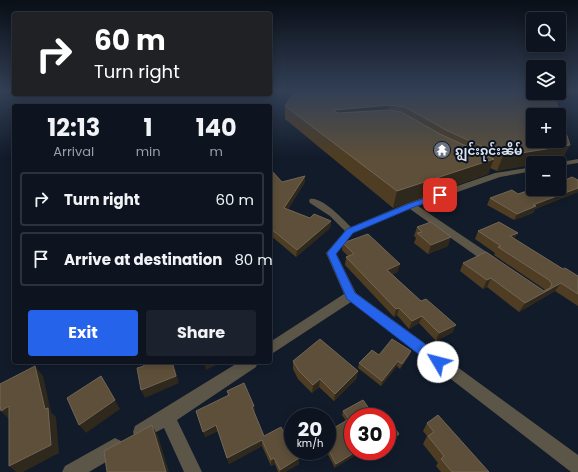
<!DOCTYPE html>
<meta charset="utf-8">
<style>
body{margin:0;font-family:Poppins,"Noto Sans Myanmar",sans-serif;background:#1b212d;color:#f1f3f6;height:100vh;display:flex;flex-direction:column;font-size:15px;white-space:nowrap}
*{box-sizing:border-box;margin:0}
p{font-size:13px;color:#9a9ea5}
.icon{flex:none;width:22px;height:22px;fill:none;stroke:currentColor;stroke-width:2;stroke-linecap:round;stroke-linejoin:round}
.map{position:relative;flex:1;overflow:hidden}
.drawer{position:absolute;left:12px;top:104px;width:260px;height:260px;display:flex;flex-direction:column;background:#0d1420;border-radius:4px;box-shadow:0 2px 10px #0003,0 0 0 1px #2d333e}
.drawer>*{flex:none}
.top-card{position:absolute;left:12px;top:12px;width:260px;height:84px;border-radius:4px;box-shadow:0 2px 10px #0003,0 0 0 1px #2d333e;background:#202124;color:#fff;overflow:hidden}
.buttons{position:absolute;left:526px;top:12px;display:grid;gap:8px}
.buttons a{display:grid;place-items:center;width:40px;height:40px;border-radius:4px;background:#0d1420;box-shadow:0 2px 10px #0003,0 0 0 1px #2d333e;font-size:20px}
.speed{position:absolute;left:284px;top:408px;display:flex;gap:8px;font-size:20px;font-weight:700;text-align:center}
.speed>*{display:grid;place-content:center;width:52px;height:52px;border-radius:50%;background:#0d1420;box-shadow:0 2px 10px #0003,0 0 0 1px #2d333e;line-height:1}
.speed small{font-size:10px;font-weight:400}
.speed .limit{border:6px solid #d22;background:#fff;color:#111}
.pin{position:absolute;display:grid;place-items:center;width:34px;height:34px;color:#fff;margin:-17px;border-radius:8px;box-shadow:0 2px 6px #0006}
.me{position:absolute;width:44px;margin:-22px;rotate:307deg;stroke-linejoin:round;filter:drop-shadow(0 0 3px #0008)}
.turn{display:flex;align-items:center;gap:14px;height:84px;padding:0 16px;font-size:18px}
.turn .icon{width:52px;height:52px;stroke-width:2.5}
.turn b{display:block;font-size:28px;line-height:34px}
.eta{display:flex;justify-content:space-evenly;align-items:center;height:68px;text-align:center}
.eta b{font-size:24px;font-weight:700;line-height:28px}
.action{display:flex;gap:8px;margin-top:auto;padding:8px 16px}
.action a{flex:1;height:46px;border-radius:4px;background:#2563eb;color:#fff;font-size:16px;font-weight:700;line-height:46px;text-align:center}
.action a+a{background:#1b212d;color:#f1f3f6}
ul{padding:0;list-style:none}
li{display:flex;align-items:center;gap:12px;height:54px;margin:0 8px 6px;padding:0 8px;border:2px solid #2d333e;border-radius:4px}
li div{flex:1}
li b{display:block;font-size:15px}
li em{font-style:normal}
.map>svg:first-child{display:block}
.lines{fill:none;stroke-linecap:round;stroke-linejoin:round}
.minor{fill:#5c5648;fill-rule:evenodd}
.wall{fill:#4e3d22}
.shaded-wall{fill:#2f281c}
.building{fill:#5d4f39;stroke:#726655;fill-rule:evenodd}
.route{fill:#2563eb;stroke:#184099}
.labels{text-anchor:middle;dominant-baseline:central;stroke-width:4;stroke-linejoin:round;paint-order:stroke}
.far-poi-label{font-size:12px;font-weight:bold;fill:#dee5f0;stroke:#091220;text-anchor:start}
</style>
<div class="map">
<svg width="578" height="472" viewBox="0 0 578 472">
<rect width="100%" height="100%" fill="#111b2a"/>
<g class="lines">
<g class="minor">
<path d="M578,159V163L559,166V163H556Z"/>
<path d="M533,167V171L500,177L418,206L497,259L498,262L497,265H489L410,209L353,233L336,253L356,293L578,455V472H571L351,302L270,355V342L344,294L326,253L345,231L330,216L310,203L309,201L310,199C321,196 343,219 351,227L408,203L495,173Z"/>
<path d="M239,362H258L256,367L177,420L202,472H184L164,428L141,440L135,438L133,432L135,426Z"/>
<path d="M115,438L121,441L124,447L121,453L89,472H62L65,466Z"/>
</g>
</g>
<g class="wall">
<path d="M533,91L562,160L545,163H533L497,171L490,168L488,174L393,208L285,119V106Z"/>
<path d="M270,169L282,182L305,176V182L288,209L310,218L331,221L330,228L296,257L270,235Z"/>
<path d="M578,180V192L535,209L533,213L514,220L487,205L490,198L518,194L561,182Z"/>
<path d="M417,227L448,246L428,254L414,243L416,238L414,236Z"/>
<path d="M478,231L514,239L563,269L578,276V306L555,291L519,312L487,287L483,289L460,271L463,263L544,291L545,290L544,289L494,255L495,253L475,239Z"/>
<path d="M343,243L398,272L392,274L453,332L436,341L419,323L409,329L397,315L394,317L345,265L346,257L348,256L342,250Z"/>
<path d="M411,351L409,356L400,369L397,366L381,386L358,368L359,363L379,355Z"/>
<path d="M293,361L358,371L356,379L334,401L319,387L312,393L298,379L293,369Z"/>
<path d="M227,391L254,406L255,412H254L264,436L299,458V464L285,472H278L275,464L271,466L262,446L229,464L218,431L205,437L228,396Z"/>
<path d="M363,400L335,468L326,451H327V432L346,421L342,415L343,411Z"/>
<path d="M427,423L489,472H441L436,466L438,463L423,444L427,436L423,431Z"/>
</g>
<g class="shaded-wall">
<path d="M389,105L387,118L334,123L335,112V110Z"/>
<path d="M570,145L562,160L545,163H533V165L497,171L503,156Z"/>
<path d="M494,159L488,174L393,208L397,191Z"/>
<path d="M305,176V182L284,215V208Z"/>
<path d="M578,188V192L535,209L533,213L514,220L517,214L533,205Z"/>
<path d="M331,221L330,228L296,257L297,250Z"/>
<path d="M518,233L513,241L510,236Z"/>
<path d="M451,237L448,246L428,254L431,245Z"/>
<path d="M400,264L398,272L385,277L387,270Z"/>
<path d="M491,278L487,287L483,289L487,280Z"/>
<path d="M561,283L555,291L519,312L525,303Z"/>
<path d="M399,308L397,315L394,317L396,309Z"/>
<path d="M422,316L419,323L409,329L412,321Z"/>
<path d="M456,325L453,332L436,341L439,333Z"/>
<path d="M411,351L409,356L400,369L402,364Z"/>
<path d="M398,361L397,366L381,386L382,381Z"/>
<path d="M172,362H173L179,383L145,398L141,390Z"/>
<path d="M206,362H222L206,370L204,363Z"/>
<path d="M35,366L43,376L51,412L56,417L59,453L23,472H16L9,466L45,409Z"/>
<path d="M358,371L356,379L334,401L335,394Z"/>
<path d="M101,376L120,409L86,433L79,425Z"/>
<path d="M320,379L319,387L312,393L313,385Z"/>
<path d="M9,406L10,420L1,411Z"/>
<path d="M254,406L255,412L253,413L252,407Z"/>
<path d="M152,425L158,436L169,472H166Z"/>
<path d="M216,425L218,431L205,437L203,432Z"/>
<path d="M399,434L397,439L387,445V442Z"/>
<path d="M262,440V446L229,464L227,458Z"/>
<path d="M357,451H363L335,468L336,464Z"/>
<path d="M274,458L275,464L271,466V460Z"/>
<path d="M299,458V464L285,472H280V470Z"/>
</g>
<g class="building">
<path d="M355,91H533V93H553L570,145L503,156L446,130L405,107L389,105L335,110V112L338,113L389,110L401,112L440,134L494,159L397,191L285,106L293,94ZM533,115H559V141H533Z"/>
<path d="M270,169L282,182L305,176L284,208L310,218L314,214L331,221L297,250L270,228Z"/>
<path d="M572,177L578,180V188L533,205L536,206L517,214L490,198L512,190L518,194L533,189H559V181L561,182Z"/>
<path d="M431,222L451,237L431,245L417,233L422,232L417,227Z"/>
<path d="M499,222L518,233L510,236L563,269L565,268L578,276V294L561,283L525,303L491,278L487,280L463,263L486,252L544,291L550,288L552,284L549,280L498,247L501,246L478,231Z"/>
<path d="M368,234L400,264L387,270L421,301L426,299L456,325L439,333L422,316L412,321L399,308L396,309L346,257L354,254L343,243Z"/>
<path d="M320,339L358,371L335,394L320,379L313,385L299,371L293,361Z"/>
<path d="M392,339L411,351L402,364L398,361L382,381L359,363L372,350L379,355Z"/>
<path d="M143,362H172L176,376L141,390L137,368L144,366Z"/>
<path d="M35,366L45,409L48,408L51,445L9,466V406L1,411L0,405V384Z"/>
<path d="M101,376L115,400L79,425L67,398Z"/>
<path d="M244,383L254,406L252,407L264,436L281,427L293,448V451H295L299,458L280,470L274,458L271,460L262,440L227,458L216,425L203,432L196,411L229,395L227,391Z"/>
<path d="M363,400L375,417H353V451H357L336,464L327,447V432L349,419L343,411Z"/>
<path d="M384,415L386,417H380Z"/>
<path d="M438,415L489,472H452L441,459L444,456L428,436L434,432L427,423Z"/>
<path d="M387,418L399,434L387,442Z"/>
<path d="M152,425L166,472H107L104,451Z"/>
</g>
<linearGradient id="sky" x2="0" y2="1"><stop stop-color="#090f17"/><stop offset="0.58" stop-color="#323f55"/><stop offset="1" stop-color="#323f55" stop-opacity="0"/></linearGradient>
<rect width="578" height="157" fill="url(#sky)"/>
<path class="route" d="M440,193L442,194V197L414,207L353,233L336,254L355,293L443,357L445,362L443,366L438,368L434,366L347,299L327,253L347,229L408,204Z"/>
<defs>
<g id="temple-disc" transform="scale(0.9)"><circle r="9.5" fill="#6b7280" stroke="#091220"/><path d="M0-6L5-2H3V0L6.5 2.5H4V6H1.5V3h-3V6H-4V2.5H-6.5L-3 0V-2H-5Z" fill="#fff"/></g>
</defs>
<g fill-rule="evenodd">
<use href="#temple-disc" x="442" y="150"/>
</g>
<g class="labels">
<g class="far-poi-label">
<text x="455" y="150">ၵျွင်းၵုင်းၼိမ်</text>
</g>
</g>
</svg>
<div class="buttons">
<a><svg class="icon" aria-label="search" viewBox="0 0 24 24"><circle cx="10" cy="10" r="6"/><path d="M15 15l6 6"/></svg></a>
<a><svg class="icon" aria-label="layers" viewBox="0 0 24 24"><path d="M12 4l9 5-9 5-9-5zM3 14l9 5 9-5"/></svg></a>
<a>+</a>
<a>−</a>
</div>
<div class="speed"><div>20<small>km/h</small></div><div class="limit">30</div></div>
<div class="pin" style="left:440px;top:195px;background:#d93025"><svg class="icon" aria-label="arrive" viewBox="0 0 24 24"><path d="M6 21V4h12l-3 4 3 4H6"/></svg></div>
<svg class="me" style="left:438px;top:362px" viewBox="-20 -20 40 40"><circle r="19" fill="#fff"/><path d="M0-13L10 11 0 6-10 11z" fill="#2563eb"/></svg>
<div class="top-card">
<div class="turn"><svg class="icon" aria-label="right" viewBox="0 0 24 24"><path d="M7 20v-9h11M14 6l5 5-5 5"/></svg><div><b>60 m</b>Turn right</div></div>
</div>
<section class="drawer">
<div class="eta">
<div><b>12:13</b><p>Arrival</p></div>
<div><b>1</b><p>min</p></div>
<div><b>140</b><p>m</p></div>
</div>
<ul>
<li><svg class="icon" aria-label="right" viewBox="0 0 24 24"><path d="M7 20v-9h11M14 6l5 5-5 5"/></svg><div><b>Turn right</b></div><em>60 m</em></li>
<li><svg class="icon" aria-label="arrive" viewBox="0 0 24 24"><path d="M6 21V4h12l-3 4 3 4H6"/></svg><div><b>Arrive at destination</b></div><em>80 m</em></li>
</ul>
<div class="action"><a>Exit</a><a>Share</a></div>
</section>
</div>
